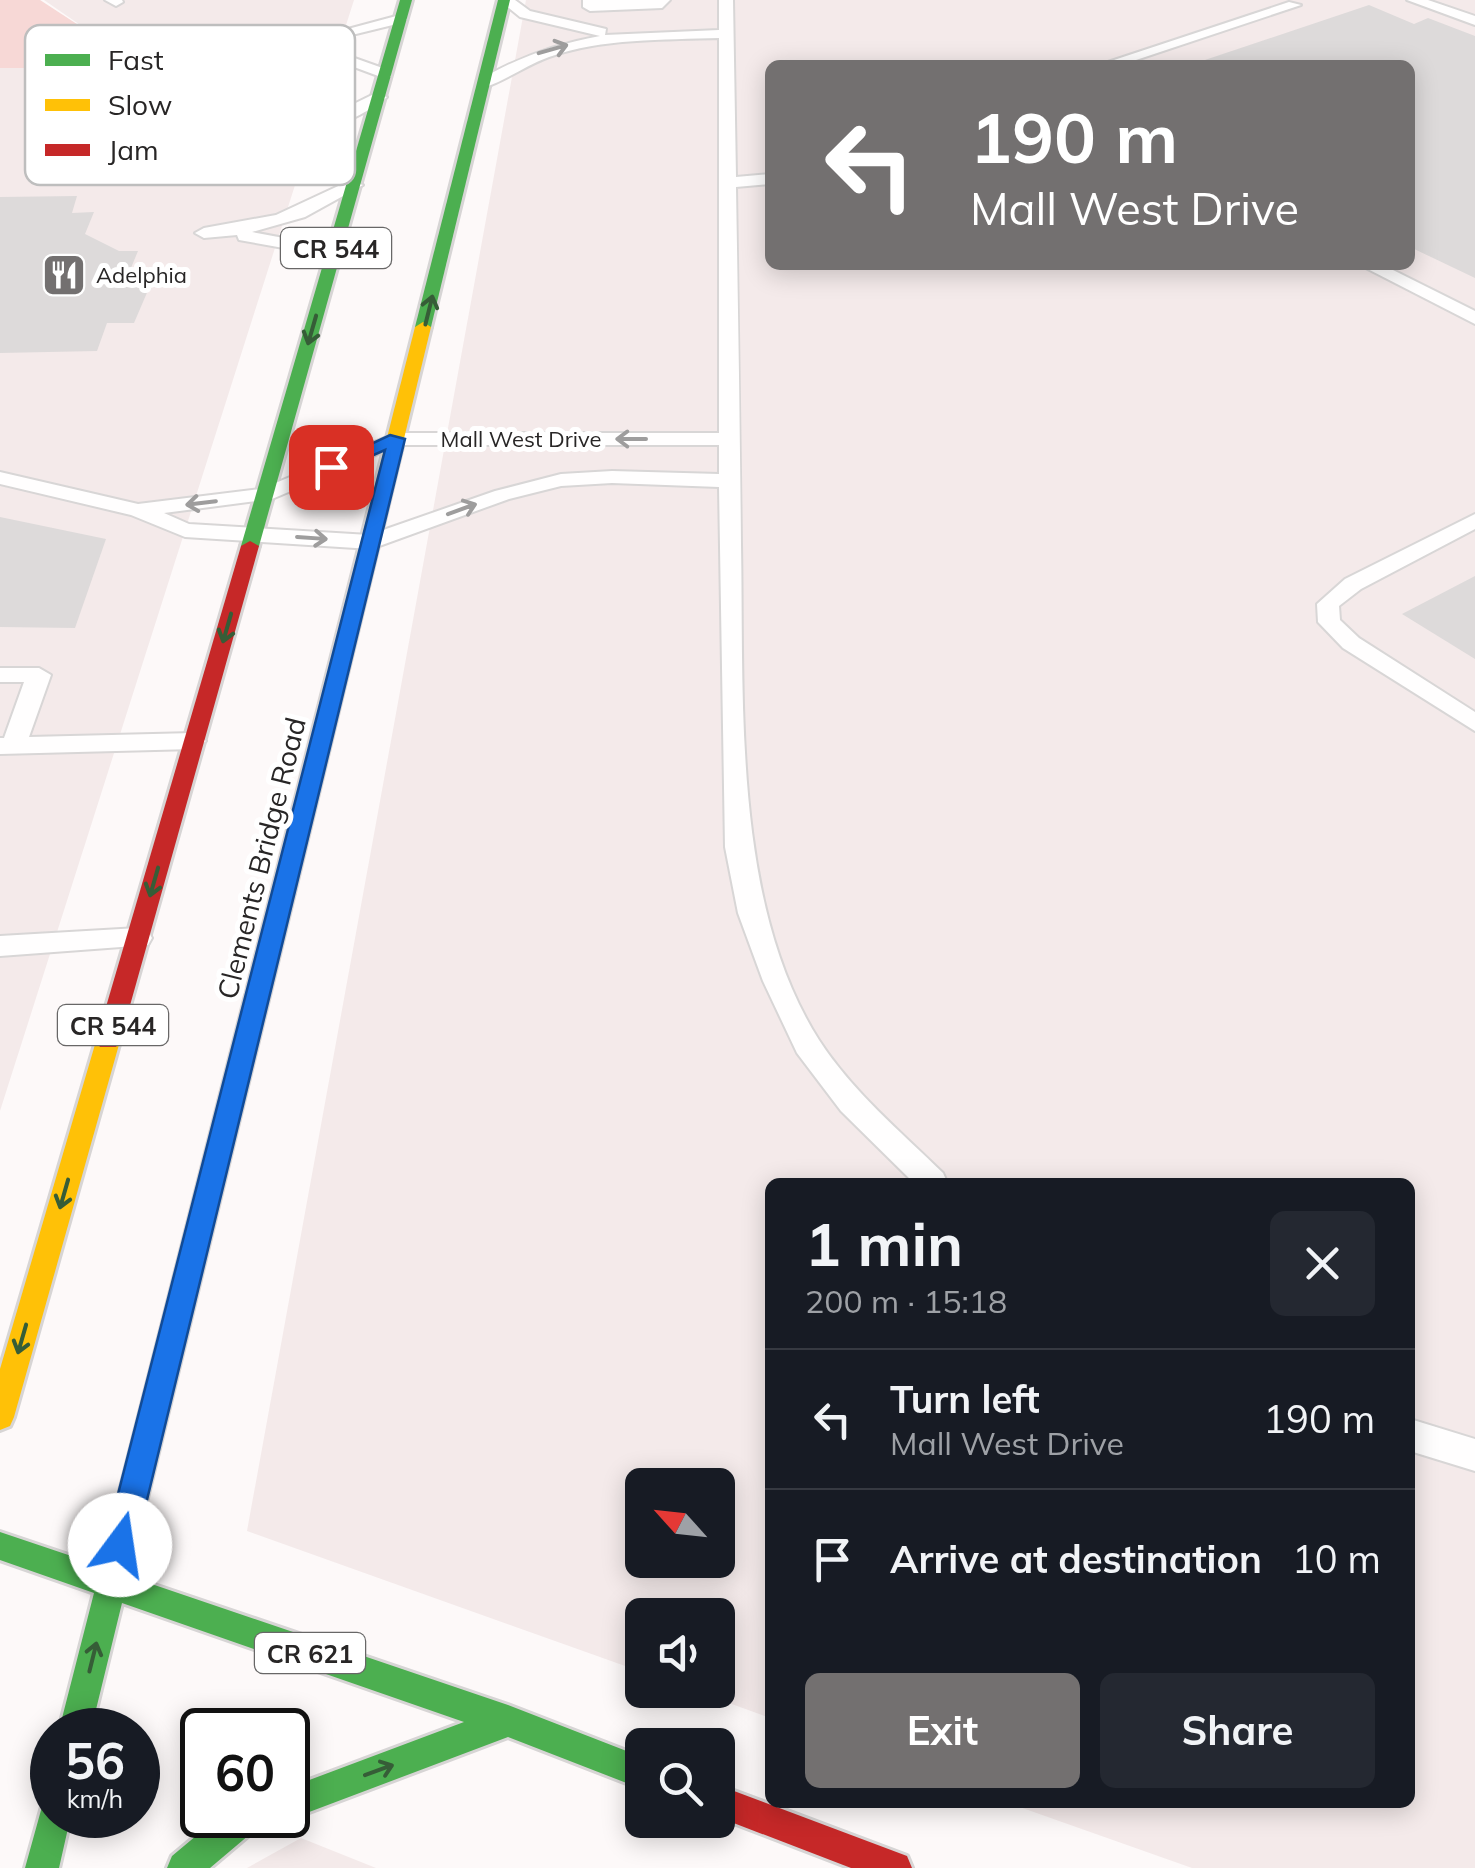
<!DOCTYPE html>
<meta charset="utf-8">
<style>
body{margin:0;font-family:Mulish,sans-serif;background:#242831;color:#f1f3f6;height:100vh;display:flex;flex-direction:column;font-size:38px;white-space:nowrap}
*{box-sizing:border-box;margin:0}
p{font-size:32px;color:#9ea1a6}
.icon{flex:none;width:55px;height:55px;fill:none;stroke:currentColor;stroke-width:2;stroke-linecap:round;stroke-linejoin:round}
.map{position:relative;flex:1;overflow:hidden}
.sheet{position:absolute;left:765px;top:1178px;width:650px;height:630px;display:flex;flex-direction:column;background:#171b24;border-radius:15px;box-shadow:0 5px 25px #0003}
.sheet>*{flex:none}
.guide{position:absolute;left:765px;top:60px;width:650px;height:210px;border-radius:15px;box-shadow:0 5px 25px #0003;background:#737070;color:#fff;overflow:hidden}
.needle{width:65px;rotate:297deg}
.buttons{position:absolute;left:625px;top:1468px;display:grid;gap:20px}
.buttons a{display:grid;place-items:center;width:110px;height:110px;border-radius:15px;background:#171b24;box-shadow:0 5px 25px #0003;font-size:50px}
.speed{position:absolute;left:30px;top:1708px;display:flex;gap:20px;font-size:50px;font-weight:700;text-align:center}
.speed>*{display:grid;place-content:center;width:130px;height:130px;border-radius:50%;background:#171b24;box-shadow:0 5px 25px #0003;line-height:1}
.speed small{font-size:25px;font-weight:400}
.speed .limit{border:5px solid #111;border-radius:15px;background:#fff;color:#111}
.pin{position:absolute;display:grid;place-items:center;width:85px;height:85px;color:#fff;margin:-42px;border-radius:20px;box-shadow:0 5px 15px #0006}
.me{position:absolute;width:110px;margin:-55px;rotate:14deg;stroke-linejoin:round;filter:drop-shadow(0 0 8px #0008)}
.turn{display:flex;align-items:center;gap:35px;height:210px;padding:0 40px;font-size:45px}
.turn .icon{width:130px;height:130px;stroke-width:2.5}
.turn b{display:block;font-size:70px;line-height:85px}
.round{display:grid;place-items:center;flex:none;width:105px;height:105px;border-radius:15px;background:#242831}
.summary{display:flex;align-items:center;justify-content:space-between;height:170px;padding:0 40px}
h1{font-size:60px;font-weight:700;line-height:75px}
.primary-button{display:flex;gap:20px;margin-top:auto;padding:20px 40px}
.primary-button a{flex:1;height:115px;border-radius:15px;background:#737070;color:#fff;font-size:40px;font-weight:700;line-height:115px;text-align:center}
.primary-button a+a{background:#242831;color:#f1f3f6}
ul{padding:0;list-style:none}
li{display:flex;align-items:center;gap:30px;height:140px;padding:0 40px;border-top:2px solid #363941}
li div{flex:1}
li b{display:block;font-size:38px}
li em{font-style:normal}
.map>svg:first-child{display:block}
.built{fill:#f4eaea;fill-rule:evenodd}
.green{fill:#f7d8d6}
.building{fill:#dddada}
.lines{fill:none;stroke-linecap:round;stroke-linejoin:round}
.lane-casing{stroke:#d8d6d6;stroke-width:4}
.fast-casing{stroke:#d7d5d5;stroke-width:6}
.slow-casing{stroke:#d7d5d5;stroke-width:6}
.jam-casing{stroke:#d7d5d5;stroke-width:6}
.lane{fill:#fffefe;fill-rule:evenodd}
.fast{fill:#4caf50;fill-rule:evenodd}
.slow{fill:#ffc107;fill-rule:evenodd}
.jam{fill:#c62828;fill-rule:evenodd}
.oneway{stroke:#9e9d9d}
.oneway2{stroke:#365d37}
.route{fill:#1a73e8;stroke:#114b97;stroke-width:2.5}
.labels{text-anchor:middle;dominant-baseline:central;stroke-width:10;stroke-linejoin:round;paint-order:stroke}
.far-poi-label{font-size:22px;fill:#282626;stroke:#fff;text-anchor:start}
.far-street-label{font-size:22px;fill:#282626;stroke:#fff}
.shield{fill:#fff;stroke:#686767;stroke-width:2.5}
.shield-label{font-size:25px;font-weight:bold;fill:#282626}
.street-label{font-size:28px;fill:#282626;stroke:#fff}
.key{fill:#fff;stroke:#bebebe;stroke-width:2.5}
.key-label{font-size:28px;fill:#282626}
</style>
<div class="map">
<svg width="1475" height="1868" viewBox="0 0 1475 1868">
<rect width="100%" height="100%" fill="#fdf9f9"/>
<g class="built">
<path d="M44,0H354L0,1111V68H78L125,56Z"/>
<path d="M526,0H1475V1868H1192L1008,1803L1410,1802V1182H770V1718L693,1690H718V1615H642V1672L247,1531ZM770,65H1410V265H770ZM642,1485H718V1560H642Z"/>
<path d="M301,1838L376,1868H247Z"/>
</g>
<path class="green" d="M0,0H40L126,56L78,68H0Z"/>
<g class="building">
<path d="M1369,5L1414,24L1428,18L1475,36V278L1410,247V65H1190Z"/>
<path d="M77,196L72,213L94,212L85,234L119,251H138L128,275L155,274L134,323H107L97,351L0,353V197Z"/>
<path d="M0,517L106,539L75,628L0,627Z"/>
<path d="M1475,576V659L1402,614Z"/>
</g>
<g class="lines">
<g class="lane-casing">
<g id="lane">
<path d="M105,0H122L123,2L116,6Z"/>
<path d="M499,0H515L530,11L606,29L605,35L719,30V0H733L736,177L770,174V184L736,187C738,306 740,425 741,544C744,701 732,904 819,1040C852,1091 900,1131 943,1173L947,1182H913L841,1111L797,1053L763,981L738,913L725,847L719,487L612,483L561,486L509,499L371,549L185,537L131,515L0,484V472L138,504L261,489L396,433H719V38C663,40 603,38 549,57C527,65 508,79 486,87L481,85V79C519,57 556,44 600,36L520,17ZM399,445H719V474L612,471L561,474L495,491L369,535L189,524L164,513L272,499Z"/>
<path d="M583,0H670L662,8L590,11L583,7Z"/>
<path d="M1407,0H1428L1475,16V25Z"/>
<path d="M1289,2L1301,5L1121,65H1099Z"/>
<path d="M400,15L407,19L405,22L315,44L391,71V77H381L292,44Z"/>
<path d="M374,94L387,97C364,119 260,163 233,144L307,127Z"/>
<path d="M349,181L363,185L305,217L252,232L300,241L338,260V268H326L289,249L239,240L237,235L204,238L195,233L204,228L276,215Z"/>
<path d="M1360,265H1383L1475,311V324Z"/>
<path d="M1475,514V529L1361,589L1339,606L1340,620L1359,638L1475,712V731L1343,648L1318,622L1317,604L1345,579Z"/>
<path d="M0,668H39L51,675L29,737L194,733L206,741L194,749L0,754V738H4L24,682H0Z"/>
<path d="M138,928L148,931L152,938L148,945L0,956V936Z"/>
<path d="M1410,1419L1475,1439V1471L1410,1451Z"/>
</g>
</g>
<g class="fast-casing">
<g id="fast">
<path d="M400,0H412L259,546L256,550H244L241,546Z"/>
<path d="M498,0H510L431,327L423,332L415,327Z"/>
<path d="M283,885L294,893L128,1576L508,1705L642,1757V1789L508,1737L288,1820L276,1815H288V1788L464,1722L122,1603L91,1730H59L94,1593L0,1560V1532L101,1566L272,893Z"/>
<path d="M52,1800V1815H71L59,1868H25L43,1803Z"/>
<path d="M221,1815H273L269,1827L249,1835L210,1868H167L172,1856Z"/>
</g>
</g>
<g class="slow-casing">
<g id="slow">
<path d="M423,322L431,327L294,893L283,901L272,893L415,327Z"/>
<path d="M108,1032L116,1035L120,1041L14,1417L10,1426L0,1430V1369L96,1041L100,1035Z"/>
</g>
</g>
<g class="jam-casing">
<g id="jam">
<path d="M250,541L259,546L120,1041L116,1047H100L96,1041L241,546Z"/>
<path d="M718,1785L907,1856L912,1868H851L718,1817Z"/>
</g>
</g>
<use href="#lane" class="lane"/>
<use href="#fast" class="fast"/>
<use href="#slow" class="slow"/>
<use href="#jam" class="jam"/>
</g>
<defs><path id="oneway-shaft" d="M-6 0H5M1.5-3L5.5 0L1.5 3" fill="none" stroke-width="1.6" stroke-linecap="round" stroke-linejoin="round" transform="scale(2.5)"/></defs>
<g class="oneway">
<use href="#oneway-shaft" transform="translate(553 49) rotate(-16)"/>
<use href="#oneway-shaft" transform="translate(631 439) rotate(-180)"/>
<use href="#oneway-shaft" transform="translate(201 503) rotate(173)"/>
<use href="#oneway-shaft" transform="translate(462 509) rotate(-20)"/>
<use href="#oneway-shaft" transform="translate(312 538) rotate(4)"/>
</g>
<g class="oneway2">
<use href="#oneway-shaft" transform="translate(429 310) rotate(-76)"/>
<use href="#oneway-shaft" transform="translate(312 330) rotate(106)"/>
<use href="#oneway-shaft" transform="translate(227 628) rotate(106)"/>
<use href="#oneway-shaft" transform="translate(154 882) rotate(106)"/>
<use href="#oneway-shaft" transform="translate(64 1194) rotate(106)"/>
<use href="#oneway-shaft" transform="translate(22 1339) rotate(106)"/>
<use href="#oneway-shaft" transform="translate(93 1657) rotate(-76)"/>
<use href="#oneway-shaft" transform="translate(379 1770) rotate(-20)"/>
</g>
<path class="route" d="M390,435L405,439L136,1545L131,1555L120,1559L110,1555L105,1545L385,450L337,471L322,467Z"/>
<defs>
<g id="restaurant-square" transform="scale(2.25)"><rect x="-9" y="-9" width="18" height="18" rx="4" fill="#737070" stroke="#fff"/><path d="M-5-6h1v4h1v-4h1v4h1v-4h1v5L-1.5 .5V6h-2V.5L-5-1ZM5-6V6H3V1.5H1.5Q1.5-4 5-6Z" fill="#fff"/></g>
</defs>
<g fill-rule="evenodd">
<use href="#restaurant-square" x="64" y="275"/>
</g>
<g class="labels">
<g class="far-poi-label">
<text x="96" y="275">Adelphia</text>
</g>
<g class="far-street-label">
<text x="521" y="439">Mall West Drive</text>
</g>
<g class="shield">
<rect x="281" y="228" width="110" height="40" rx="8"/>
<rect x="58" y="1005" width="110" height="40" rx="8"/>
<rect x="255" y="1633" width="110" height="40" rx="8"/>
</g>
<g class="shield-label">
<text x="336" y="248">CR 544</text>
<text x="113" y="1025">CR 544</text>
<text x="310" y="1653">CR 621</text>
</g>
<g class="street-label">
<text transform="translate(261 858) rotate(-76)">Clements Bridge Road</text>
</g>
</g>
<rect x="25" y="25" width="330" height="160" rx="15" class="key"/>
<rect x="45" y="54" width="45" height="12" fill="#4caf50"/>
<rect x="45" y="99" width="45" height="12" fill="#ffc107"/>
<rect x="45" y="144" width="45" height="12" fill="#c62828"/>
<g class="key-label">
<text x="108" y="70">Fast</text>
<text x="108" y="115">Slow</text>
<text x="108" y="160">Jam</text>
</g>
</svg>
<div class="buttons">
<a><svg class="needle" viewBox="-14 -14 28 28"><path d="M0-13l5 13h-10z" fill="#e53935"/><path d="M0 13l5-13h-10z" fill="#9ea1a6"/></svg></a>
<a><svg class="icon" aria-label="sound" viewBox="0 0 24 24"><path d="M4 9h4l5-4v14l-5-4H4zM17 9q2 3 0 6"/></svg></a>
<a><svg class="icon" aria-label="search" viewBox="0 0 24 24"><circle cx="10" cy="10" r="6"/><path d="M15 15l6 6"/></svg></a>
</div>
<div class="speed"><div>56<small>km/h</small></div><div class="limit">60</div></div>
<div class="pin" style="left:331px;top:467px;background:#d93025"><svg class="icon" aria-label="arrive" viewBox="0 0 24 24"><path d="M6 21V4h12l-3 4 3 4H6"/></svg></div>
<svg class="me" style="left:120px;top:1545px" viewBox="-20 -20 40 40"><circle r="19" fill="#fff"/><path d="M0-13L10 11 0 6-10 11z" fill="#1a73e8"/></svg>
<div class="guide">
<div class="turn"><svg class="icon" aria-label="left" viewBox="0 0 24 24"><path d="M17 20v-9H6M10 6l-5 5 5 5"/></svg><div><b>190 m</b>Mall West Drive</div></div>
</div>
<section class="sheet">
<div class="summary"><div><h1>1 min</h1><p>200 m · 15:18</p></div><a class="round"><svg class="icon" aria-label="close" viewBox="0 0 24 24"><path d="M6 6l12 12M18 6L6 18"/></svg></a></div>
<ul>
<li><svg class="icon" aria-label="left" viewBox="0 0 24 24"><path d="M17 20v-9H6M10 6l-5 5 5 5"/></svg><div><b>Turn left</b><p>Mall West Drive</p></div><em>190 m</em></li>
<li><svg class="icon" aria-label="arrive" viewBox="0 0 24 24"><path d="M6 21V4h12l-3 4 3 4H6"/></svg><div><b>Arrive at destination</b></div><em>10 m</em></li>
</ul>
<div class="primary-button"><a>Exit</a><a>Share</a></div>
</section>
</div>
